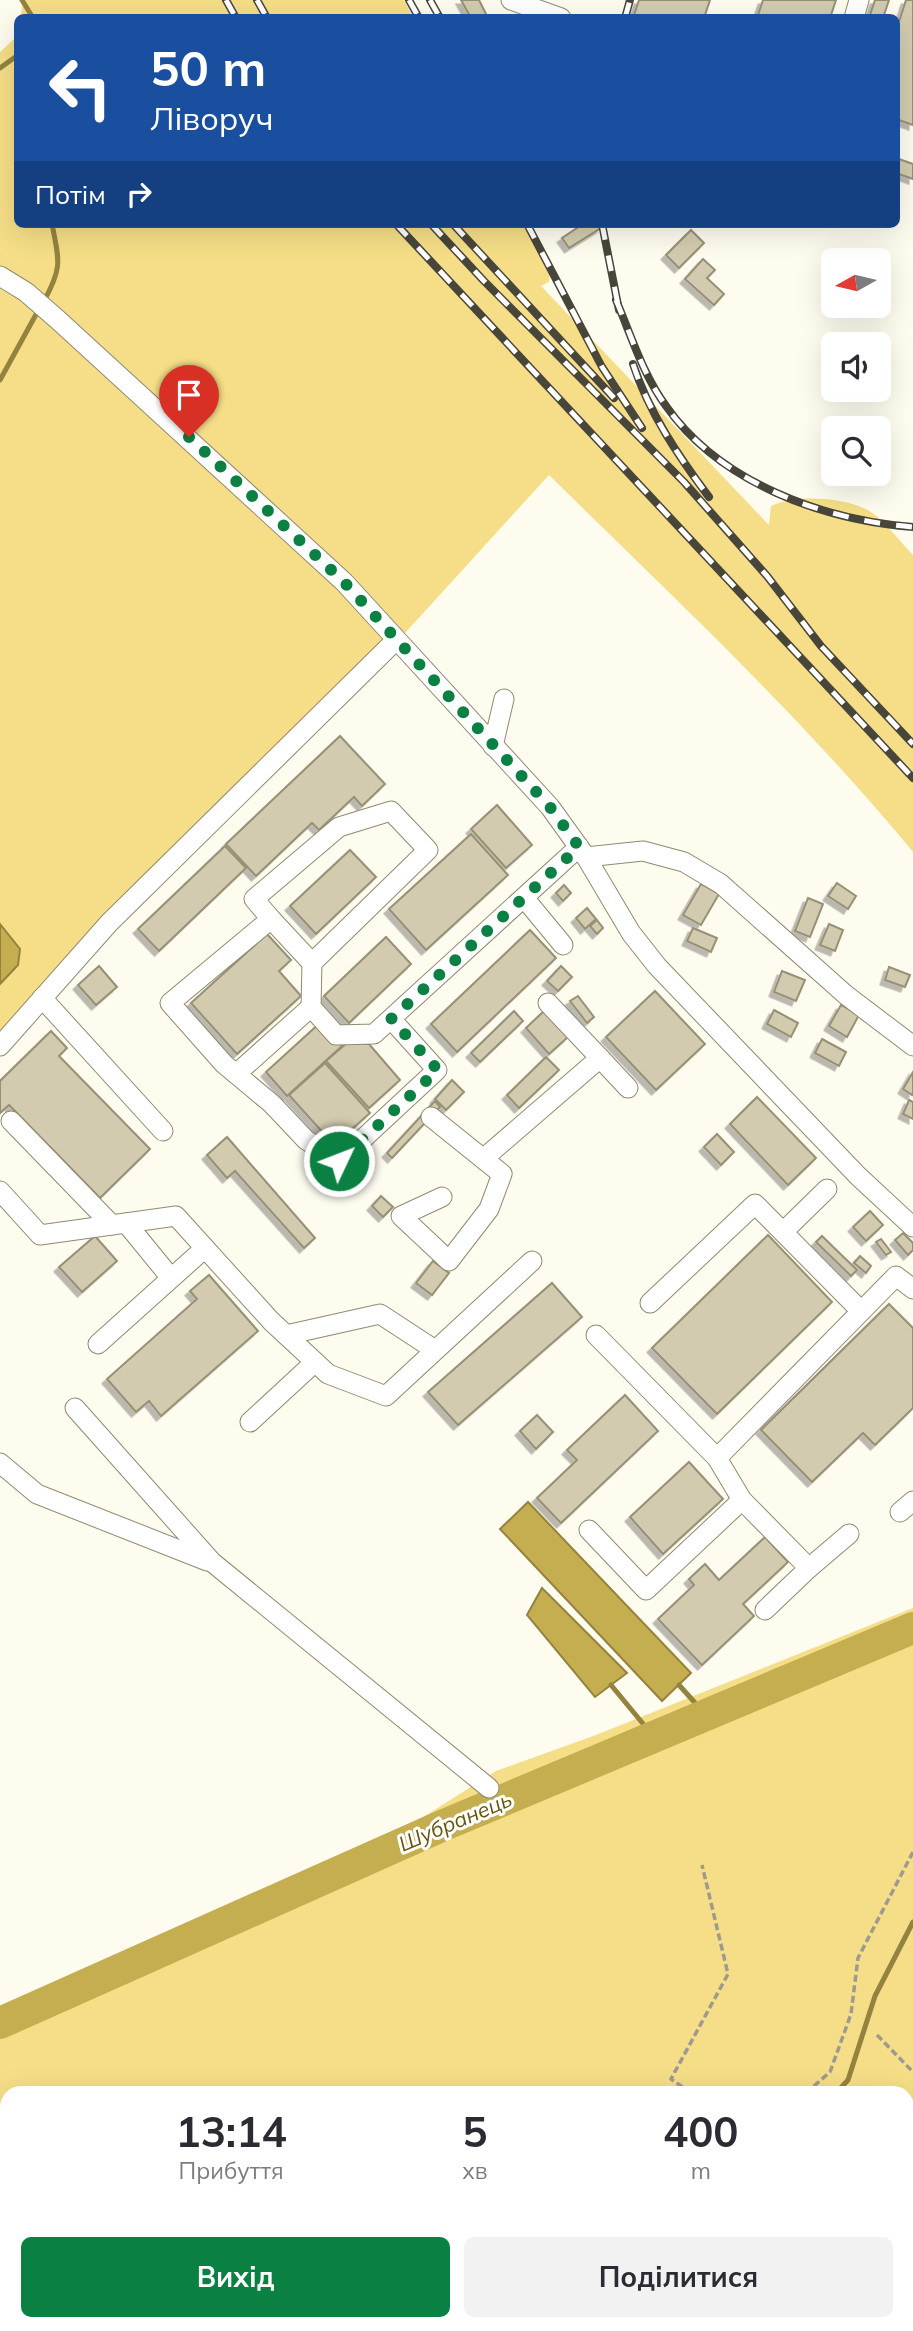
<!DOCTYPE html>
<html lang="uk">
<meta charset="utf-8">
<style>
body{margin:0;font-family:Mulish,sans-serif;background:#f2f2f3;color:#2b2b33;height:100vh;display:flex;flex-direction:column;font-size:26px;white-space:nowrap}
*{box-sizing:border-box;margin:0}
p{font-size:23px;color:#7c7c81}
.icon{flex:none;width:38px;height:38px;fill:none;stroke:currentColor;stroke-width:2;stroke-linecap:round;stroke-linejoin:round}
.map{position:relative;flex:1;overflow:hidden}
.sheet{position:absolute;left:0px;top:2086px;width:914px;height:245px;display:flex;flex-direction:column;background:#fff;border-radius:21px 21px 0 0;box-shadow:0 7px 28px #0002}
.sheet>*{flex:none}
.hud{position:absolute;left:14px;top:14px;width:886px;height:214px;border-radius:10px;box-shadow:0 7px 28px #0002;background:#1a4fa0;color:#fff;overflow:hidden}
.needle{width:46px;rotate:262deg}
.controls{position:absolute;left:821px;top:248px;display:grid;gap:14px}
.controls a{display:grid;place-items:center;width:70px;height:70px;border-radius:10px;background:#fff;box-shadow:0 7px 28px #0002;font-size:35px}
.pin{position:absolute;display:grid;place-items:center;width:60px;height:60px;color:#fff;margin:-72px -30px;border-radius:50% 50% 50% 0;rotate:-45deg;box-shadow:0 0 7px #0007}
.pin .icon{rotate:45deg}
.me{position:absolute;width:77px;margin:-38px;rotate:47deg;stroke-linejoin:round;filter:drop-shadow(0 0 5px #0008)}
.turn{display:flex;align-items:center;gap:24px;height:147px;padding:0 21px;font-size:32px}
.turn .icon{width:91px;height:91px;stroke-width:2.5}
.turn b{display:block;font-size:49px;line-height:60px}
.then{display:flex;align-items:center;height:66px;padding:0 21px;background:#0003;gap:14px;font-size:26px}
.eta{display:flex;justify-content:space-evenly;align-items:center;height:119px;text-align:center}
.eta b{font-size:42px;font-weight:700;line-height:49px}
.primary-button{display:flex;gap:14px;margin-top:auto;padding:14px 21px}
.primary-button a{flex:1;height:80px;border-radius:10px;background:#0b8043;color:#fff;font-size:28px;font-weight:700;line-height:80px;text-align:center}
.primary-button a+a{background:#f2f2f3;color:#2b2b33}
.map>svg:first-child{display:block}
.green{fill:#f5de87}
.water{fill:#c5ae50;stroke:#94833e;stroke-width:2}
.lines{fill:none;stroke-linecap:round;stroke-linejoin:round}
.stream{stroke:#94833e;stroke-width:5}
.river{stroke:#c5ae50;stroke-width:32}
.building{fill:#d2cbaf;stroke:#969075;stroke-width:2;filter:url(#shadow)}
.minor-casing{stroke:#918a70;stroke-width:21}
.path{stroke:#9d9a8f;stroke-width:3.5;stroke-dasharray:7 3.5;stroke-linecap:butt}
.minor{stroke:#fff;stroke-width:19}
.rail-casing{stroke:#48453a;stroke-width:8}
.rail{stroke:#fff;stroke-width:5;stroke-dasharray:16;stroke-linecap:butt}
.route{stroke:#0b8043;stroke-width:12;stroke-dasharray:0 21.6}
.labels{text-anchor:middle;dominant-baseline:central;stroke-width:6;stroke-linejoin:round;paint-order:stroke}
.water-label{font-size:21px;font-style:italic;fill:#65550b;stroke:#fff}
</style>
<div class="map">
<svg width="913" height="2331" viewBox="0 0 913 2331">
<defs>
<filter id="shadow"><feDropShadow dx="-4.5" dy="4.5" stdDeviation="0" flood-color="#0004"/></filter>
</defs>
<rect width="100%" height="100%" fill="#fefbef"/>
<g class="green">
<path d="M23,0H404L413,17H21Z"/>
<path d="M17,27L18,224H523L550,272L549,282L541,286L769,525L771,506C796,494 847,497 871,512C886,522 900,542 913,555V852C802,717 673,597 549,475L395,644L112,926L0,1050V984L18,965L20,949L0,924V52L14,39Z"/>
<path d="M913,1608V2145H907L906,2093H7V2264L0,2270V2022L311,1888L496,1771L596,1735Z"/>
<path d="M130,2324H804L799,2331H126Z"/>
</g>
<g class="water">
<path d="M0,924L20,949L18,965L0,984Z"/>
<path d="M528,1502L691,1673L662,1701L500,1529Z"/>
<path d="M542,1588L627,1673L595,1697L527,1615Z"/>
</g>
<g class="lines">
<g class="stream">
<path d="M22,0L33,18"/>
<path d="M0,68L18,55"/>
<path d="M44,301C63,266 59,261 52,224"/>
<path d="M0,380L39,309"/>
<path d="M611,1685L654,1737"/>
<path d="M679,1685L706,1715"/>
<path d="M836,2093L848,2080L875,1996L913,1922"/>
<path d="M632,2331L637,2324"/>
</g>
<path class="river" d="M0,2023L444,1825L913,1628"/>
</g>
<g class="building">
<path d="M461,0H479L488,18H471Z"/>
<path d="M639,0H710L704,18H633Z"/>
<path d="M763,0H836L830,18H757Z"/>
<path d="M875,0H889L883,18H869Z"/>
<path d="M906,0H913V125L896,119V31Z"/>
<path d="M896,158L913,164V179L896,173Z"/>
<path d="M583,224H598L601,228L569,248L562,238Z"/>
<path d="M691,230L704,243L679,268L666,255Z"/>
<path d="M703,259L715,270L707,278L724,294L714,305L685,279Z"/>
<path d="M340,736L385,784L362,806L354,797L319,830L312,823L256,876L226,844Z"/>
<path d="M497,805L532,845L506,868L471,829Z"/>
<path d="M471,834L508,875L426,950L389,909Z"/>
<path d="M225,846L246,868L159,951L138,929Z"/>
<path d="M350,850L376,877L316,934L290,906Z"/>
<path d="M837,883L856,896L848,909L828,896Z"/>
<path d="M701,884L719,894L701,925L683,915Z"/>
<path d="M564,885L571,893L563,901L556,893Z"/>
<path d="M808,898L823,904L810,937L795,931Z"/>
<path d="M587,908L596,919L585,929L576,918Z"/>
<path d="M597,920L603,928L597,934L590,926Z"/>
<path d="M829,924L843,930L835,951L820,945Z"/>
<path d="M693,928L717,938L711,952L687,941Z"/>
<path d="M530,930L556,958L457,1052L431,1024Z"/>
<path d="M267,934L291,960L279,971L301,996L237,1054L191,1003Z"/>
<path d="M386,937L411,964L349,1023L324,996Z"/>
<path d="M99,966L117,987L96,1005L78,985Z"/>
<path d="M561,966L572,977L558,991L547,981Z"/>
<path d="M889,967L910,975L905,987L885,980Z"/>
<path d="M782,971L805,980L796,1001L774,992Z"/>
<path d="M655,991L705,1044L656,1090L606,1037Z"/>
<path d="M578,996L594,1017L587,1023L570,1001Z"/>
<path d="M841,1005L859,1015L847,1037L829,1026Z"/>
<path d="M774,1010L798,1023L791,1037L767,1024Z"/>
<path d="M514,1011L523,1021L480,1062L471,1053Z"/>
<path d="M544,1011L568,1037L549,1054L526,1028Z"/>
<path d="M321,1022L342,1046L287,1096L266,1072Z"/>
<path d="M51,1031L67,1048L59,1056L150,1149L100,1198L9,1105L0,1113V1081Z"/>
<path d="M822,1039L846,1052L839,1066L815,1053Z"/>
<path d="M348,1042L369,1044L400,1080L369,1108L326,1061Z"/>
<path d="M546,1057L559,1070L519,1108L507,1095Z"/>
<path d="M325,1063L370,1113L334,1145L289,1095Z"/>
<path d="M913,1072V1093L912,1095L903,1089Z"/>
<path d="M452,1080L464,1092L446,1110L435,1099Z"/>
<path d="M757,1097L816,1158L788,1185L730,1124Z"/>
<path d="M909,1100L913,1102V1119L903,1114Z"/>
<path d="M435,1101L440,1107L392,1158L387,1153Z"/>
<path d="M717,1134L734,1152L721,1165L704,1147Z"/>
<path d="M227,1137L315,1238L304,1248L235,1171L227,1178L207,1155Z"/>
<path d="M381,1196L393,1207L383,1217L372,1206Z"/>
<path d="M870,1211L883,1225L866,1241L853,1227Z"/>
<path d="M903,1233L913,1243V1250L908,1255L895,1240Z"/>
<path d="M768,1235L832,1302L717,1414L652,1348Z"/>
<path d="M95,1236L117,1261L82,1292L59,1267Z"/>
<path d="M822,1236L857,1270L851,1276L816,1242Z"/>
<path d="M881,1239L891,1252L886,1255L876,1242Z"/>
<path d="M860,1256L871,1266L866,1273L854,1263Z"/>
<path d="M433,1261L449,1273L432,1295L416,1283Z"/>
<path d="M209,1275L258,1331L161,1416L149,1401L136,1412L107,1379L197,1299L190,1291Z"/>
<path d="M552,1283L582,1317L458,1425L428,1392Z"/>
<path d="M889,1304L913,1328V1408L875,1445L863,1433L812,1482L761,1430Z"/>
<path d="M625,1395L658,1431L561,1523L537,1498L577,1460L567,1450Z"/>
<path d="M537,1415L553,1432L536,1449L520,1431Z"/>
<path d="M689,1462L723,1499L663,1554L630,1517Z"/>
<path d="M765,1537L788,1562L743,1604L754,1616L702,1665L658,1619L694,1585L689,1579L705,1564L719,1580Z"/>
<path d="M906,2264H913V2300L906,2301Z"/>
<path d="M104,2324L105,2331H81L80,2325Z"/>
</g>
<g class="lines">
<g class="minor-casing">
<g id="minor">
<path d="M511,0L561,18"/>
<path d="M854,18L859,0"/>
<path d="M0,276L26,292L57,319L344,582L550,807L586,857L631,933L657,966L858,1176L913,1227"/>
<path d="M493,746L504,699"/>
<path d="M586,857L643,851L684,862L721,884L846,995L913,1046"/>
<path d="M525,899L563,945"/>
<path d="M271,919L312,963"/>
<path d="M42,998L163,1131"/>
<path d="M391,1019L437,1070L339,1161L306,1140L272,1104L224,1064L170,1003L271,919L254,899L339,827L391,811L428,850L312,963L311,1007L336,1035L374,1034L579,847"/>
<path d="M0,1046L109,923L395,641"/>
<path d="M600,1058L628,1088"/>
<path d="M236,1074L311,1007"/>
<path d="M431,1117L502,1174L489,1209L449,1261L401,1216L442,1197"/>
<path d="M11,1121L112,1225"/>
<path d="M483,1159L600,1058L548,1003"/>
<path d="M0,1191L40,1235L176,1216L271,1321L328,1374L386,1396L532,1261"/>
<path d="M126,1223L171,1278"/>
<path d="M783,1232L827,1189"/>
<path d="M650,1303L755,1204L861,1311"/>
<path d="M286,1335L380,1314L435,1350"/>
<path d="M596,1335L717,1458"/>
<path d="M98,1344L205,1248"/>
<path d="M75,1408L212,1562L489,1788"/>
<path d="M250,1422L315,1362"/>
<path d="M0,1463L37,1494L207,1561"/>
<path d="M900,1512L913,1501"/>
<path d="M589,1530L646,1590L742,1500"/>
<path d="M809,1568L849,1534"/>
<path d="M765,1610L809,1568L742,1500L717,1458L896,1276L913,1289"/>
<path d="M0,2305L7,2308"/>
<path d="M39,2324L49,2329L52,2324"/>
</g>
</g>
<g class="path">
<path d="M877,2035L913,2072"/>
<path d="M691,2093L671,2079L728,1974L702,1865"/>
<path d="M806,2093L830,2072L851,2014L858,1958L913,1852"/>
</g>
<use href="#minor" class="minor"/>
<g class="rail-casing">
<g id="rail">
<path d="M226,0L236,18"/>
<path d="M257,0L267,18"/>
<path d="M409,0L419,18"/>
<path d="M430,0L440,18"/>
<path d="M625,18L630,0"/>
<path d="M396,224L913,778"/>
<path d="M431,224L484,281L684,482L767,576L821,646L913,744"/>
<path d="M453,224L614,398"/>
<path d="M527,224L602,367L642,428"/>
<path d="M602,224L619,310"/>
<path d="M616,300C631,335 643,375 666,406C720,483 823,520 913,527"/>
<path d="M633,364C649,413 679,457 709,497"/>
</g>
</g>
<use href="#rail" class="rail"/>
</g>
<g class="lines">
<path class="route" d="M189,437L344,582L550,807L579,847L391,1019L438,1070L339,1161"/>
</g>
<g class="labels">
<g class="water-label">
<text transform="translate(455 1821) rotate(-23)">Шубранець</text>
</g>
</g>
</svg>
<div class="controls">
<a><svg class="needle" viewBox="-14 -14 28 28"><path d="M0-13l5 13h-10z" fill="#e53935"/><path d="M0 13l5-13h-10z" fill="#7c7c81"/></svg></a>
<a><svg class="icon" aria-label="sound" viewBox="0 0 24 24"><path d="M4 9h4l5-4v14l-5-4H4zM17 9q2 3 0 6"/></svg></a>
<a><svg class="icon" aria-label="search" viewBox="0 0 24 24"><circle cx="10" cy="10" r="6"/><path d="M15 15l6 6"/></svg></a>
</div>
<div class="pin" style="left:189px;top:437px;background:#d93025"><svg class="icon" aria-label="arrive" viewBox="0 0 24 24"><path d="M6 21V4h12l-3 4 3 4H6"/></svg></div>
<svg class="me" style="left:339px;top:1161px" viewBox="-20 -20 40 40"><circle r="17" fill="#0b8043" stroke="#fff" stroke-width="3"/><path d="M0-11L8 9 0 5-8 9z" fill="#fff"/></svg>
<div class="hud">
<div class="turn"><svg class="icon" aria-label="left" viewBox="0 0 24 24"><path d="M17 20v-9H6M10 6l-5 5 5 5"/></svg><div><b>50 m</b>Ліворуч</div></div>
<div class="then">Потім<svg class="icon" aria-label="right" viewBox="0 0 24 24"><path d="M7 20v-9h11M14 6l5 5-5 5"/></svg></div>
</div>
<section class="sheet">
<div class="eta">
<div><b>13:14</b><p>Прибуття</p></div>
<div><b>5</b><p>хв</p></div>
<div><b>400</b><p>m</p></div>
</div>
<div class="primary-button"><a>Вихід</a><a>Поділитися</a></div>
</section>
</div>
